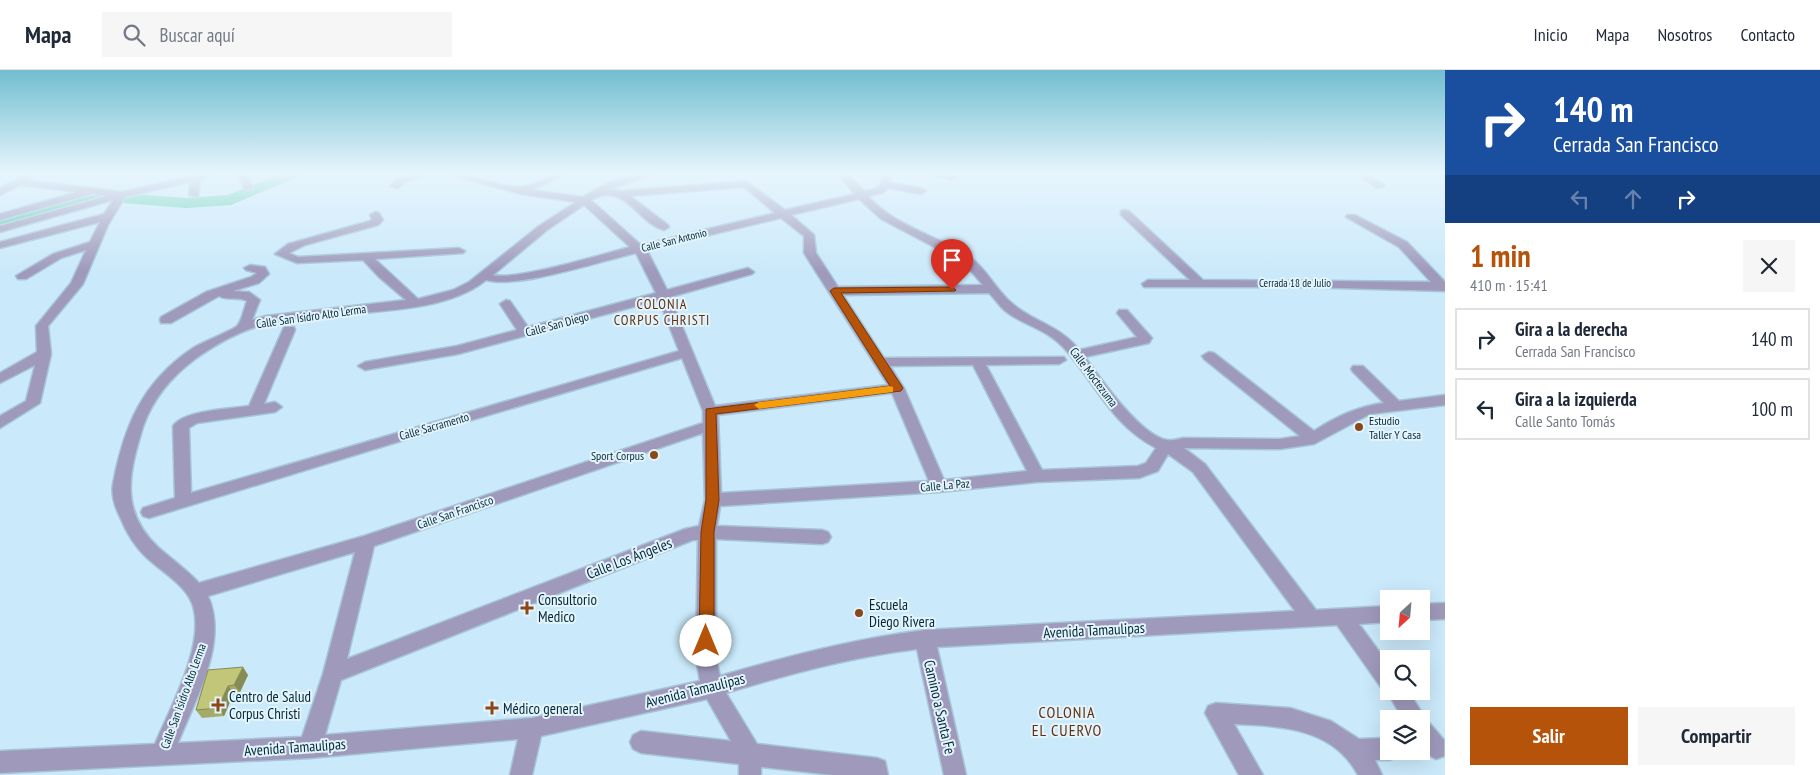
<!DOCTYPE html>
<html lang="es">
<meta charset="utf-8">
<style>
body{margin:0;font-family:"PT Sans Narrow",sans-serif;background:#f6f6f7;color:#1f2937;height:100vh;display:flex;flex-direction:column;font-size:19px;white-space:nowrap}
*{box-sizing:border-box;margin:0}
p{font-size:16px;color:#747a83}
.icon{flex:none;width:28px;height:28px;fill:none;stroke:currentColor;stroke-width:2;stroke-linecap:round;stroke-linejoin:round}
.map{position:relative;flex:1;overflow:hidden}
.sheet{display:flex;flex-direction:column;background:#fff;width:375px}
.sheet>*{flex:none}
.hud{background:#1a4fa0;color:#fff;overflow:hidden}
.needle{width:32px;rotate:206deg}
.buttons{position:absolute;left:1380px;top:520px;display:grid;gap:10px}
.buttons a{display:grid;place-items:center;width:50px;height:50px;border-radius:0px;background:#fff;box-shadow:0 5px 20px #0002;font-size:25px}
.pin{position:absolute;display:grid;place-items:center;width:42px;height:42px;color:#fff;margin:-51px -21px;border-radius:50% 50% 50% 0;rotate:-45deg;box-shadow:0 0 5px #0007}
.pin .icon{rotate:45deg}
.me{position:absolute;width:55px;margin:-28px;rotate:0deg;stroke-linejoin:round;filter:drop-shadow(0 0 4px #0008)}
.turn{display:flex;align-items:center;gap:18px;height:105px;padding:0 25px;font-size:22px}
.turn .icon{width:65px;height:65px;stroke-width:2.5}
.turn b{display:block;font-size:35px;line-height:42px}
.lanes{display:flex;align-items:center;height:48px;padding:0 25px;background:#0003;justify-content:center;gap:25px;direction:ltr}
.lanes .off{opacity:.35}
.round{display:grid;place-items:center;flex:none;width:52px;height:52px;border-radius:0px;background:#f6f6f7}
.overview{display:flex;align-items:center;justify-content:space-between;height:85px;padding:0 25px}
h1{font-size:30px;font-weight:800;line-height:38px;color:#b45309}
.primary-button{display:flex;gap:10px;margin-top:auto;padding:10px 25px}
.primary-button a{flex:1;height:58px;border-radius:0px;background:#b45309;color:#fff;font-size:20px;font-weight:800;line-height:58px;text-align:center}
.primary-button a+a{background:#f6f6f7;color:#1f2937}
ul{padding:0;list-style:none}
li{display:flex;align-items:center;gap:15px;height:62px;margin:0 10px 8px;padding:0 15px;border:2px solid #e0e1e3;border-radius:0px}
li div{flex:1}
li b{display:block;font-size:19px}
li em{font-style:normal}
header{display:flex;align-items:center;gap:30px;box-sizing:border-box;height:70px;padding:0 25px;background:#fff;border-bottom:1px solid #e0e1e3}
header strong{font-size:24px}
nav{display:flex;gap:28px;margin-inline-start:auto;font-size:18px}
.search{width:350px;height:45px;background:#f6f6f7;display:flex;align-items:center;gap:12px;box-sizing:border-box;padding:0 18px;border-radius:0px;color:#747a83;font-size:19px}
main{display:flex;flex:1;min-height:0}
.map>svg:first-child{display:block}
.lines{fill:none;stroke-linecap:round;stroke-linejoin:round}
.river{fill:#5ecdad;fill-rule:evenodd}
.minor-casing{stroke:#a6c6d7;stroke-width:3}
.minor{fill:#9f99bc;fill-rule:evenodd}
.wall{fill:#a6aa68}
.shaded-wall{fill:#878b55}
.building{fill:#c1c679;stroke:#878b55}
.route{fill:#b45309;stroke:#753606}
.slow{fill:#f59e0b}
.poi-dot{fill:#8a4717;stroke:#e4f4fc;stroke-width:2}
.labels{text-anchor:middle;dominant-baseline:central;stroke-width:4;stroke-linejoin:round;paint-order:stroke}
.far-street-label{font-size:11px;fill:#032838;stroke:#e4f4fc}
.street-label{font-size:12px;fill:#032838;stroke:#e4f4fc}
.poi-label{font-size:12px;fill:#032838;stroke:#e4f4fc;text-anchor:start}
.neighbourhood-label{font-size:14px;letter-spacing:1px;fill:#5f3010;stroke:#e4f4fc}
.near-street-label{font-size:15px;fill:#032838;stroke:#e4f4fc}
.near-poi-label{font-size:15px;fill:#032838;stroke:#e4f4fc;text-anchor:start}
.near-neighbourhood-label{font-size:16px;letter-spacing:1px;fill:#5f3010;stroke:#e4f4fc}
</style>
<header>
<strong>Mapa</strong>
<div class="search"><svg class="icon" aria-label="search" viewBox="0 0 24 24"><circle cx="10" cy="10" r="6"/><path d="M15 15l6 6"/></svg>Buscar aquí</div>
<nav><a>Inicio</a><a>Mapa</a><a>Nosotros</a><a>Contacto</a></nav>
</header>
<main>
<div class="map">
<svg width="1445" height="705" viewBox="0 0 1445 705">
<rect width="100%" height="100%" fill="#cae9fa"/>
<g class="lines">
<g class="river">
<path d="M280,104H300L297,107L231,135L186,138L122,133L114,128L122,123L186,128L228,125Z"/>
<path d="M86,123H101L109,128L107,131L86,133L0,156V146Z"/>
</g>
<g class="minor-casing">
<g id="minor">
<path d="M27,104L32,107L28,110L122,122L200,104H216L200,110L198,127L189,125L190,112L125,127L108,155L83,214L48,256L51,284L40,333L0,358V346L26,331L35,295L0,313V303L37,282L36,256L71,213L86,180L61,188L26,209H18L16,206L53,184L90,172L100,152L0,178V172L104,144L113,130L0,162V156L107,126L92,124L0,150V144L77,122L20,115L0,125V118Z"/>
<path d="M237,104H247L253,117L251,119H245Z"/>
<path d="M413,104H426L403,113L398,118L390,116L397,109Z"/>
<path d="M446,104C471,102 494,116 518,117C531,118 547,104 566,104L532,120L583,127L609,112L639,104H654L610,119L621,121L746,111L785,140L855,124L838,104H848L864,121L875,119L881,114V104H891V113L921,118L926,121L921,124L888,118L882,123L868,126C895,157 937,165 970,187C987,199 997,222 1014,235C1036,253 1062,257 1079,280L1137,267L1117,243L1119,240H1127L1152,268L1149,273L1085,287C1100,308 1141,366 1167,370C1172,371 1179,369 1183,368L1280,369L1300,366L1204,289L1202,286L1209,282L1214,283L1314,361C1335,347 1359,336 1384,333L1353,302L1351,299L1353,296H1363L1399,331L1445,325V335L1370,344L1314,374L1280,379L1184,378L1205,394L1316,540L1389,536V552L1359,554L1389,595V621H1408L1426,649L1444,670V686L1436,689C1418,681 1421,666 1421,649H1403L1386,620L1382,619L1337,555L937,577L966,705H944L917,579C851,587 790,604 726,623L757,674L877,688L885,691L888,705H833L761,697V705H739V694L641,683L633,679L630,672L633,665L641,661L731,671L707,629L541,666L532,705H510L518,669L310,688L0,703V681L155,674C170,638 203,579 194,540C190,517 163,503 147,488C135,477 126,462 120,447C115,437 111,426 113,414C124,356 142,312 193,278C201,273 233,260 237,256C242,251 244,238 247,231C238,226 227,231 219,226L171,253H161L160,250L161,247L206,222L251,207L257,203L246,200L244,198L250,195L265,197L269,204L259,213L233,221L249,222L260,230L252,250L266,246L406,230L379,207L363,190L297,193L275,184L288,174L370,151L372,149L370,145L375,142L379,143L383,150L378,155L305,175L289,183L298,187L459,178L465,181L463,183L375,189L418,229L453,220L469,212L539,156L576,132L521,124ZM744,117L775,143L641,175L591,130C625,111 637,153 664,160L669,157L668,155L630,126ZM859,129L881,149L963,192L983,215L838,217L816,183L814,165L791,145ZM584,135L630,177C603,184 515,211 493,205L547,160ZM781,148L804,166V183L888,315L715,336L670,227L752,204L754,202L748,198L667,220L647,180ZM636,183L656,223L528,257L510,231L506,230L500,234L517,260L457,276L365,292L358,296L365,300L458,284L659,230L679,281L191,423L189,358L197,353L275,342L282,337L275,332L264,334L295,260L294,257H284L249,336C230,339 184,340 173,356L175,428L143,438L141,442L143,446L149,448L404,370L682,288L703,341V353L364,466L199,513C187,500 173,490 159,478C119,441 129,403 143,357C153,328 171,307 195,289C216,274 241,260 266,254C329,238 436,251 486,210C517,219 601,191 636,183ZM989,223C994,228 999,235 1004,240C1022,255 1047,259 1063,277C1096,313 1109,353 1156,378L1146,393L1138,396L1042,400L986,295L1059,294L1066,290L1064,287L884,288L843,225ZM973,295L1027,401L944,410L904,318L890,296ZM892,323L929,411L721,423L718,345ZM703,363L705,430L699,456L685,459L347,589L374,476ZM1168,384L1193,402L1295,541L925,560C853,569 789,586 720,606L716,589V469L822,474L828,472L831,467L828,462L822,460L717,456L720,436L939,422L1037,412L1139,408L1158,401ZM693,470H698L696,589L700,611L532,648L325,665L341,610ZM355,482L323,604L302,667L178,673C195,630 229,572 208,526Z"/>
<path d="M929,104H949L957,107L952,110Z"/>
<path d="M1357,104H1368L1385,116L1377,118Z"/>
<path d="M1125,140L1129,141L1203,210L1431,212L1399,177L1346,147L1347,145H1355L1407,172L1445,212V221L1305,217H1144L1142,214L1148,210H1190L1121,145V141Z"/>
<path d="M1445,533V549L1421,550V534Z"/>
<path d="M1216,633L1290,638L1331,651L1359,669L1389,668V681H1399L1397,687L1389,690H1375L1382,705H1358C1333,658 1282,656 1234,654L1263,705H1239L1205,643L1208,636Z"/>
</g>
</g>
<use href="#minor" class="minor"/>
</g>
<path class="wall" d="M208,600L248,605L240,622L234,623L224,646L202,648L196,640Z"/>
<g class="shaded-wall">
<path d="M243,597L248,605L240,622L234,615Z"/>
<path d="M228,616L234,623L224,646L218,638Z"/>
</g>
<path class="building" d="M243,597L234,615L228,616L218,638L196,640L208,600Z"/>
<linearGradient id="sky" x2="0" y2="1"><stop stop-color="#71bed0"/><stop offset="0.51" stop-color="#e7f5fd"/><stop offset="1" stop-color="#e7f5fd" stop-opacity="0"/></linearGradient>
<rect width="1445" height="202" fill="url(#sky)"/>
<path class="route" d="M952,217L956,220L955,221L841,223L903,318L901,321L716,344L719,430L714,462V571L712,576L706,577L701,576L699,571L701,462L706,430V339L890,316L830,221L834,218Z"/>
<path class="slow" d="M889,316L893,317V322L759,339L754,335L759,332Z"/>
<g class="poi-dot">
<circle cx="1359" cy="357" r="5"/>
<circle cx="654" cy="385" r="5"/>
<path d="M524.5 530.5h5v5h5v5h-5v5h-5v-5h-5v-5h5z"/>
<circle cx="859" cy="543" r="5"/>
<path d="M215.5 627.5h5v5h5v5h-5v5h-5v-5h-5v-5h5z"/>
<path d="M489.5 630.5h5v5h5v5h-5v5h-5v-5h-5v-5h5z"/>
</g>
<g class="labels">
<g class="far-street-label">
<text transform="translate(674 170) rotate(-14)">Calle San Antonio</text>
<text x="1295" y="213">Cerrada 18 de Julio</text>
</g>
<g class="street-label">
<text transform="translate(311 246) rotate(-8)">Calle San Isidro Alto Lerma</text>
<text transform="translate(557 254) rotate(-15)">Calle San Diego</text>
<text transform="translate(1094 307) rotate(53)">Calle Moctezuma</text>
<text transform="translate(434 356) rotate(-16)">Calle Sacramento</text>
<text transform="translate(945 415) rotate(-5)">Calle La Paz</text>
<text transform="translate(455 442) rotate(-19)">Calle San Francisco</text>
<text transform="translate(183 626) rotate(-70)">Calle San Isidro Alto Lerma</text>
</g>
<g class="poi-label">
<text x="1369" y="350">Estudio<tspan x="1369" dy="14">Taller Y Casa</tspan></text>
<text x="644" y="385" text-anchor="end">Sport Corpus</text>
</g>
<g class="neighbourhood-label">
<text x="662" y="234">COLONIA<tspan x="662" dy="16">CORPUS CHRISTI</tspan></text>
</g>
<g class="near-street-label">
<text transform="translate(629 488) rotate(-21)">Calle Los Ángeles</text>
<text transform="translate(1094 560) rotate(-3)">Avenida Tamaulipas</text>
<text transform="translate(695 620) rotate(-14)">Avenida Tamaulipas</text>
<text transform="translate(940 637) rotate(77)">Camino a Santa Fe</text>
<text transform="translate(295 677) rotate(-4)">Avenida Tamaulipas</text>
</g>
<g class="near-poi-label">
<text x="538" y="529">Consultorio<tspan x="538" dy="17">Medico</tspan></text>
<text x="869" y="534">Escuela<tspan x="869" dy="17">Diego Rivera</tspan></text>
<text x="229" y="626">Centro de Salud<tspan x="229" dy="17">Corpus Christi</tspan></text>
<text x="503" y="638">Médico general</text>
</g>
<g class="near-neighbourhood-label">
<text x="1067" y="642">COLONIA<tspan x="1067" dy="18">EL CUERVO</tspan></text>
</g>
</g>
</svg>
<div class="buttons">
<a><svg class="needle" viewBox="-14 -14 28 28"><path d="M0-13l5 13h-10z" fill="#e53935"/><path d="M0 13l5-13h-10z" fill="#747a83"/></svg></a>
<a><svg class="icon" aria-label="search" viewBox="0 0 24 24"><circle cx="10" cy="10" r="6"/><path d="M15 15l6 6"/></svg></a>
<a><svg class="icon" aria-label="layers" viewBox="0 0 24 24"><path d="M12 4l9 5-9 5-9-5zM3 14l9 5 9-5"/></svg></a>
</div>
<div class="pin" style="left:952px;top:220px;background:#d93025"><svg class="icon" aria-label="arrive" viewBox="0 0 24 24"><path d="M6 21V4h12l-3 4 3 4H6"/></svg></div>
<svg class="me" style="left:706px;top:571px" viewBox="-20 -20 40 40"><circle r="19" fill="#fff"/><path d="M0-13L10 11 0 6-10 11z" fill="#b45309"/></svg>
</div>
<section class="sheet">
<div class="hud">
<div class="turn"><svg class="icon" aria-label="right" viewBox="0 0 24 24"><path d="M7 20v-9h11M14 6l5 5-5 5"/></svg><div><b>140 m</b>Cerrada San Francisco</div></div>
<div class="lanes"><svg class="icon off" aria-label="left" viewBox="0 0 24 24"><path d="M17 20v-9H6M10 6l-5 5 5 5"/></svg><svg class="icon off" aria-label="ahead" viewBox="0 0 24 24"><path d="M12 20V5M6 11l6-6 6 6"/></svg><svg class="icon" aria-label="right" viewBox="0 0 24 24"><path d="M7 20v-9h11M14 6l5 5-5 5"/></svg></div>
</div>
<div class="overview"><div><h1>1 min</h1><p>410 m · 15:41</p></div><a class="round"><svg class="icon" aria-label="close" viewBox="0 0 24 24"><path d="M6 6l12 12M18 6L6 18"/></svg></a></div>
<ul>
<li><svg class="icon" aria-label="right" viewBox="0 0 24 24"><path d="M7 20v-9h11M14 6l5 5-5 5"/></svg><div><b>Gira a la derecha</b><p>Cerrada San Francisco</p></div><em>140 m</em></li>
<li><svg class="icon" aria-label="left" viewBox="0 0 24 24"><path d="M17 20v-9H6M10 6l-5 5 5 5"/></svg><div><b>Gira a la izquierda</b><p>Calle Santo Tomás</p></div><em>100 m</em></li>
</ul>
<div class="primary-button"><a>Salir</a><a>Compartir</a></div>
</section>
</main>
